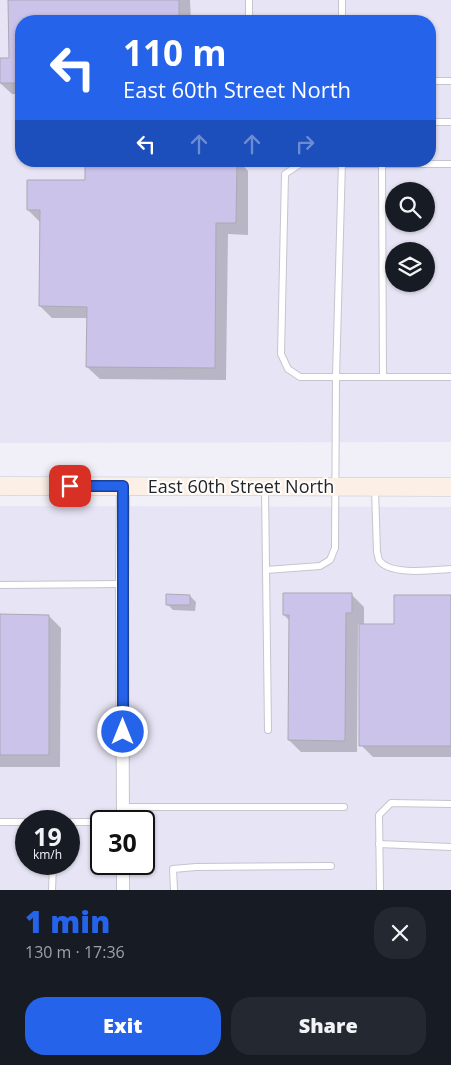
<!DOCTYPE html>
<meta charset="utf-8">
<style>
body{margin:0;font-family:"Open Sans",sans-serif;background:#242831;color:#f1f3f6;height:100vh;display:flex;flex-direction:column;font-size:19px;white-space:nowrap}
*{box-sizing:border-box;margin:0}
p{font-size:16px;color:#9ea1a6}
.icon{flex:none;width:28px;height:28px;fill:none;stroke:currentColor;stroke-width:2;stroke-linecap:round;stroke-linejoin:round}
.map{position:relative;height:890px;overflow:hidden}
.details{display:flex;flex-direction:column;background:#171b24;flex:1}
.details>*{flex:none}
.banner{position:absolute;left:15px;top:15px;width:421px;height:152px;border-radius:20px;box-shadow:0 1px 4px #0004;background:#2563eb;color:#fff;overflow:hidden}
.buttons{position:absolute;left:385px;top:182px;display:grid;gap:10px}
.buttons a{display:grid;place-items:center;width:50px;height:50px;border-radius:50%;background:#171b24;box-shadow:0 1px 4px #0004;font-size:25px}
.speed{position:absolute;left:15px;top:810px;display:flex;gap:10px;font-size:25px;font-weight:700;text-align:center}
.speed>*{display:grid;place-content:center;width:65px;height:65px;border-radius:50%;background:#171b24;box-shadow:0 1px 4px #0004;line-height:1}
.speed small{font-size:12px;font-weight:400}
.speed .limit{border:2px solid #111;border-radius:8px;background:#fff;color:#111}
.pin{position:absolute;display:grid;place-items:center;width:42px;height:42px;color:#fff;margin:-21px;border-radius:10px;box-shadow:0 2px 8px #0006}
.me{position:absolute;width:55px;margin:-28px;rotate:0deg;stroke-linejoin:round;filter:drop-shadow(0 0 4px #0008)}
.turn{display:flex;align-items:center;gap:18px;height:105px;padding:0 25px;font-size:22px}
.turn .icon{width:65px;height:65px;stroke-width:2.5}
.turn b{display:block;font-size:35px;line-height:42px}
.lanes{display:flex;align-items:center;height:48px;padding:0 25px;background:#0003;justify-content:center;gap:25px;direction:ltr}
.lanes .off{opacity:.35}
.round{display:grid;place-items:center;flex:none;width:52px;height:52px;border-radius:20px;background:#242831}
.head{display:flex;align-items:center;justify-content:space-between;height:85px;padding:0 25px}
h1{font-size:30px;font-weight:800;line-height:38px;color:#2563eb}
.button{display:flex;gap:10px;margin-top:auto;padding:10px 25px}
.button a{flex:1;height:58px;border-radius:20px;background:#2563eb;color:#fff;font-size:20px;font-weight:800;line-height:58px;text-align:center}
.button a+a{background:#242831;color:#f1f3f6}
.map>svg:first-child{display:block}
.built{fill:#e7e4f5;fill-rule:evenodd}
.shadow{fill:#0003}
.building{fill:#cbc3ea;stroke:#aba9b3}
.lines{fill:none;stroke-linecap:round;stroke-linejoin:round}
.service-casing{stroke:#c6c5ce;stroke-width:8}
.minor-casing{stroke:#c6c5ce;stroke-width:14}
.secondary-casing{stroke:#c6c5ce;stroke-width:19}
.service{stroke:#fff;stroke-width:6}
.minor{stroke:#fff;stroke-width:12}
.secondary{stroke:#fcefe5;stroke-width:18}
.route-casing{stroke:#184099;stroke-width:12}
.route{stroke:#2563eb;stroke-width:9}
.labels{text-anchor:middle;dominant-baseline:central;stroke-width:4;stroke-linejoin:round;paint-order:stroke}
.street-label{font-size:18px;fill:#262528;stroke:#fefefe}
</style>
<div class="map">
<svg width="451" height="890" viewBox="0 0 451 890">
<rect width="100%" height="100%" fill="#f1f0f9"/>
<g class="built">
<path d="M0,0H451V442L0,443ZM21,21H430V161H21ZM394,191H426V224H394ZM394,251H426V284H394Z"/>
<path d="M0,506L451,507V890H0ZM26,821H69V864H26ZM101,821H144V864H101Z"/>
</g>
<g class="shadow">
<path d="M10,0H190L191,21H21V94H12L0,83V59H10Z"/>
<path d="M86,161H239L248,171V235L228,234L226,380L100,379L87,367L88,318H52L40,306V222L28,210L86,181Z"/>
<path d="M352,595L364,607V625H395L451,596V757H373L361,745V624H358L357,752H301L289,740L290,621L284,615Z"/>
<path d="M190,596L196,602L195,611L173,610L167,604Z"/>
<path d="M0,616H49L61,628L60,767H0Z"/>
</g>
<g class="building">
<path d="M8,0H179V21H21V83H0V58H9Z"/>
<path d="M85,161H237L236,223H216L215,368L86,367L87,307L39,306L40,210H27V180H85Z"/>
<path d="M283,593H352V613H346L345,741L288,740L289,615H283Z"/>
<path d="M166,594L190,595V605H166Z"/>
<path d="M394,595H451V746H359V624H394Z"/>
<path d="M0,614L49,615V755H0Z"/>
</g>
<g class="lines">
<g class="service-casing">
<g id="service">
<path d="M342,0V21"/>
<path d="M249,21V0"/>
<path d="M430,81H451"/>
<path d="M430,122H451"/>
<path d="M382,164L383,377"/>
<path d="M451,164H300L285,174L281,354L288,369L300,377H451"/>
<path d="M265,488L268,730"/>
<path d="M375,489L377,552C378,555 378,557 379,560C389,576 434,570 451,569"/>
<path d="M266,570L320,566L330,560L335,548L336,377L342,161"/>
<path d="M0,585L122,584"/>
<path d="M123,807H344"/>
<path d="M0,822H26"/>
<path d="M69,822H101"/>
<path d="M379,844L451,847"/>
<path d="M52,890L53,864"/>
<path d="M174,890L173,869L196,867L331,866"/>
<path d="M380,890L379,815L391,803L451,804"/>
</g>
</g>
<g class="minor-casing">
<g id="minor">
<path d="M123,821L122,584L123,486"/>
<path d="M123,890V864"/>
</g>
</g>
<g class="secondary-casing">
<path id="secondary" d="M0,486L451,487"/>
</g>
<use href="#service" class="service"/>
<use href="#minor" class="minor"/>
<use href="#secondary" class="secondary"/>
</g>
<g class="lines">
<g class="route-casing">
<path id="route" d="M70,486H123V732"/>
</g>
<use href="#route" class="route"/>
</g>
<g class="labels">
<g class="street-label">
<text x="241" y="486">East 60th Street North</text>
</g>
</g>
</svg>
<div class="buttons">
<a><svg class="icon" aria-label="search" viewBox="0 0 24 24"><circle cx="10" cy="10" r="6"/><path d="M15 15l6 6"/></svg></a>
<a><svg class="icon" aria-label="layers" viewBox="0 0 24 24"><path d="M12 4l9 5-9 5-9-5zM3 14l9 5 9-5"/></svg></a>
</div>
<div class="speed"><div>19<small>km/h</small></div><div class="limit">30</div></div>
<div class="pin" style="left:70px;top:486px;background:#d93025"><svg class="icon" aria-label="arrive" viewBox="0 0 24 24"><path d="M6 21V4h12l-3 4 3 4H6"/></svg></div>
<svg class="me" style="left:123px;top:732px" viewBox="-20 -20 40 40"><circle r="17" fill="#2563eb" stroke="#fff" stroke-width="3"/><path d="M0-11L8 9 0 5-8 9z" fill="#fff"/></svg>
<div class="banner">
<div class="turn"><svg class="icon" aria-label="left" viewBox="0 0 24 24"><path d="M17 20v-9H6M10 6l-5 5 5 5"/></svg><div><b>110 m</b>East 60th Street North</div></div>
<div class="lanes"><svg class="icon" aria-label="left" viewBox="0 0 24 24"><path d="M17 20v-9H6M10 6l-5 5 5 5"/></svg><svg class="icon off" aria-label="ahead" viewBox="0 0 24 24"><path d="M12 20V5M6 11l6-6 6 6"/></svg><svg class="icon off" aria-label="ahead" viewBox="0 0 24 24"><path d="M12 20V5M6 11l6-6 6 6"/></svg><svg class="icon off" aria-label="right" viewBox="0 0 24 24"><path d="M7 20v-9h11M14 6l5 5-5 5"/></svg></div>
</div>
</div>
<section class="details">
<div class="head"><div><h1>1 min</h1><p>130 m · 17:36</p></div><a class="round"><svg class="icon" aria-label="close" viewBox="0 0 24 24"><path d="M6 6l12 12M18 6L6 18"/></svg></a></div>
<div class="button"><a>Exit</a><a>Share</a></div>
</section>
